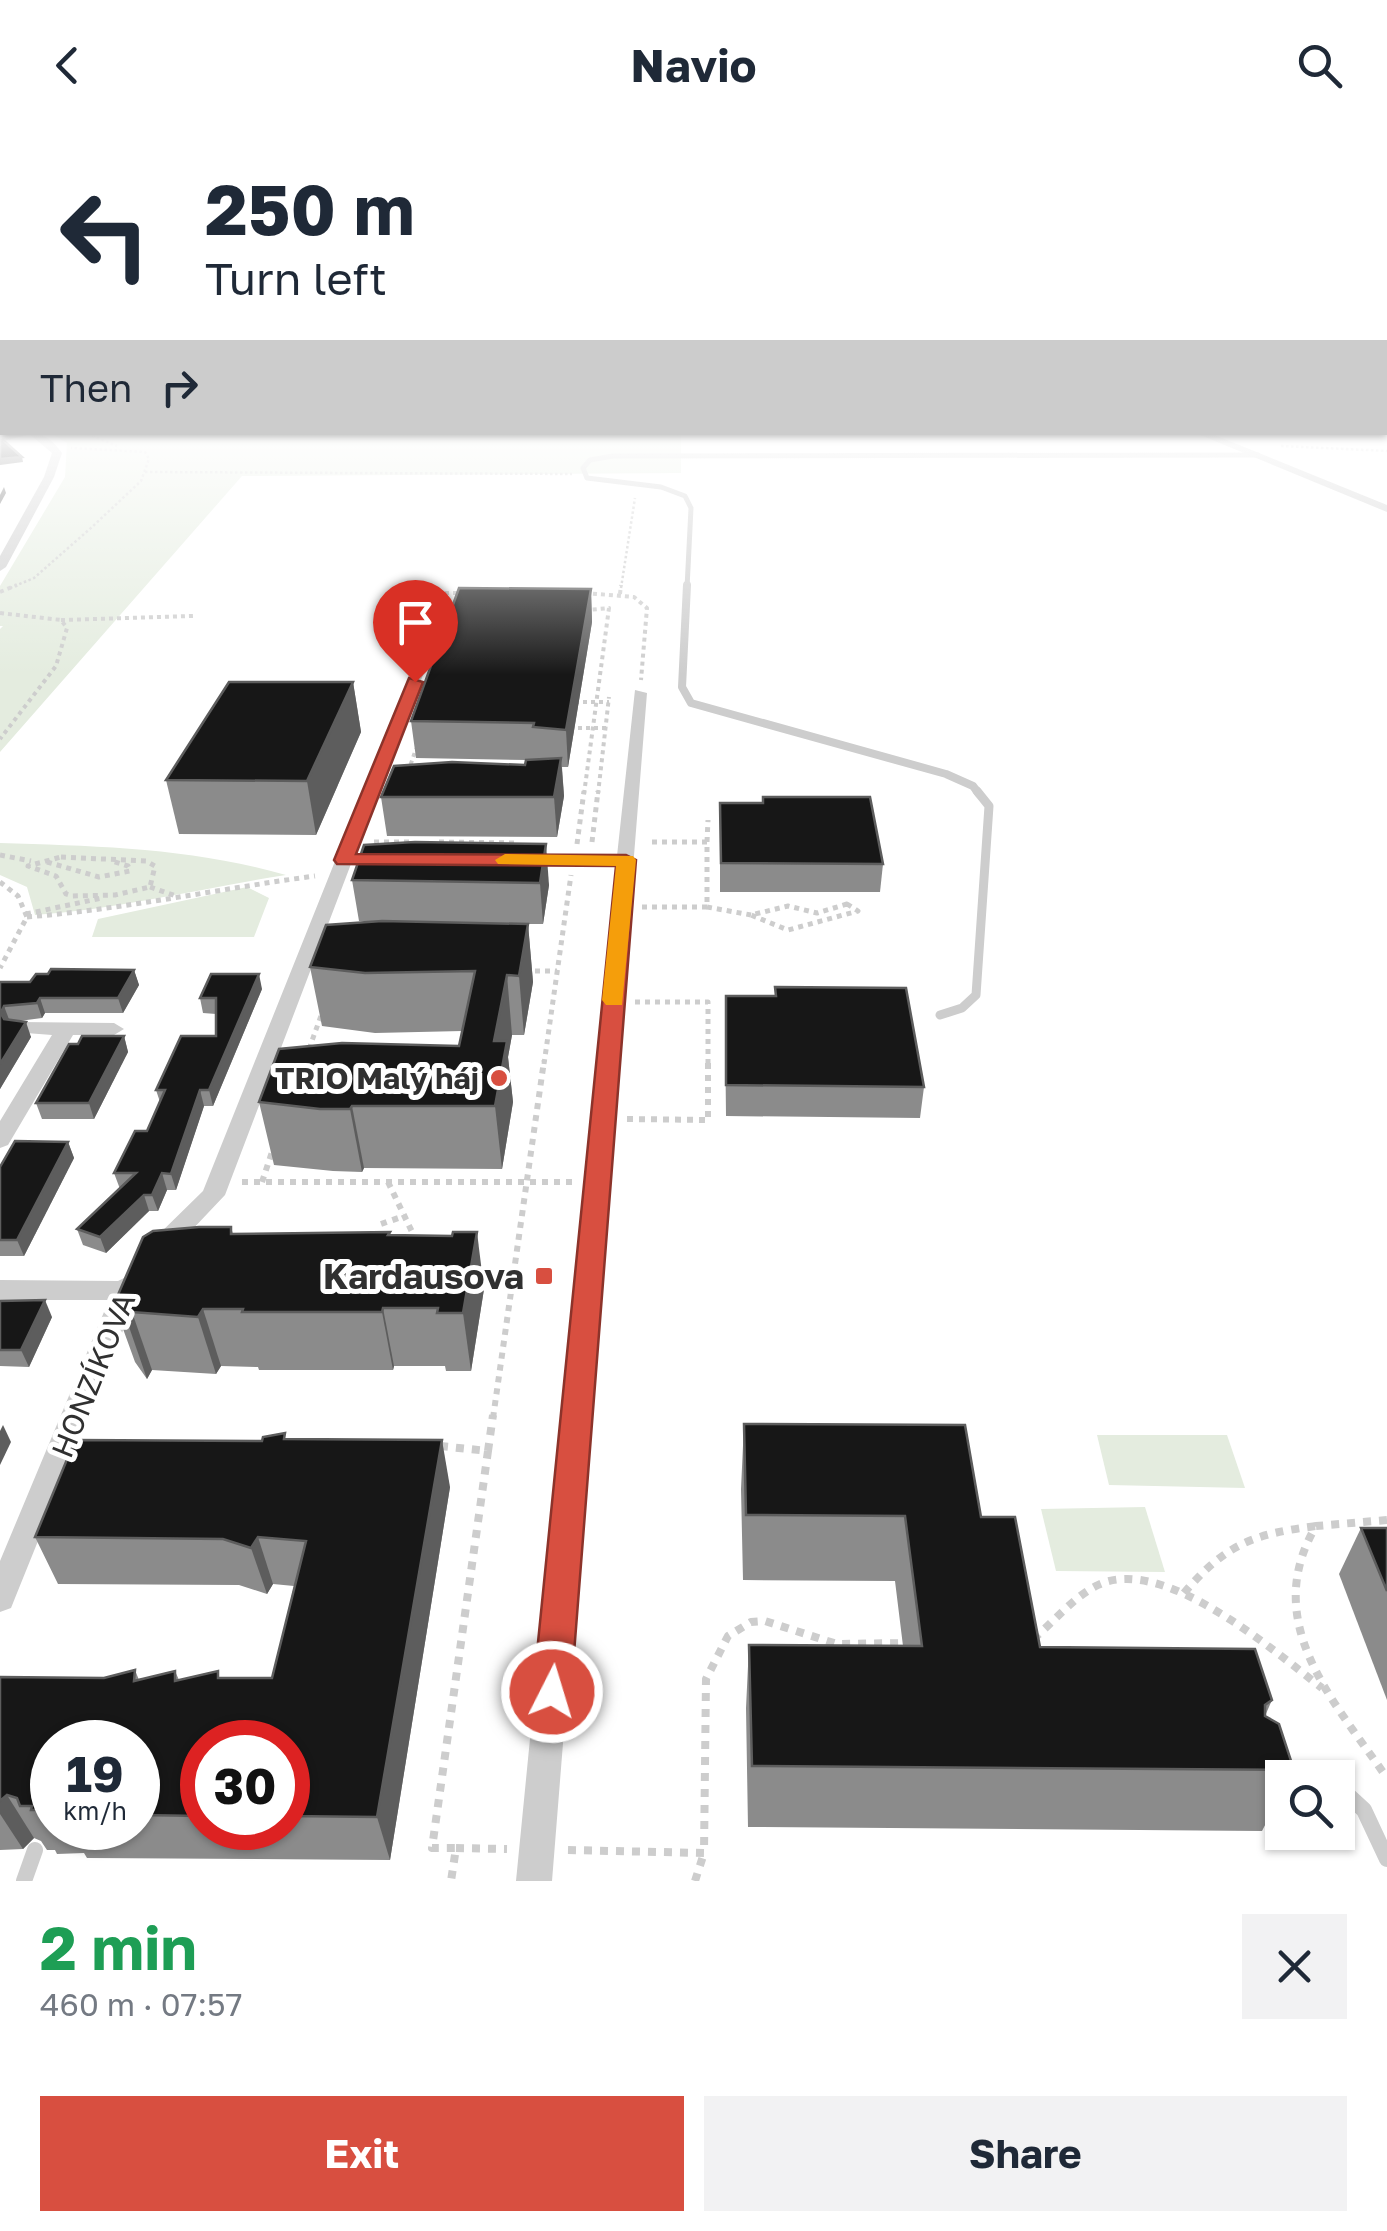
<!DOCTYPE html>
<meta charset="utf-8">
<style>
body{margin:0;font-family:"Golos Text",sans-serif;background:#f2f2f3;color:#1f2937;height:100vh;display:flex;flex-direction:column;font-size:38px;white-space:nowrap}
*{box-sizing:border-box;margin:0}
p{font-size:32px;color:#747a83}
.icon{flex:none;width:55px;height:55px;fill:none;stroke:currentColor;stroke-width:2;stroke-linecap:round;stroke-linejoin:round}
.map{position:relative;height:1751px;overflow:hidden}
.sheet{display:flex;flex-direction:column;background:#fff;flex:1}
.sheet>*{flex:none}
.hud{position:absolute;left:0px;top:0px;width:1388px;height:305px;box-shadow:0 2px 8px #0004;background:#fff;color:#1f2937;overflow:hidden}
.tools{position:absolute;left:1265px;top:1630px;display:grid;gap:20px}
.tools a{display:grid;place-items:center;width:90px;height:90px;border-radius:0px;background:#fff;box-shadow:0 2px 8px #0004;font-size:50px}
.speed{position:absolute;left:30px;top:1590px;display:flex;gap:20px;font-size:50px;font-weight:700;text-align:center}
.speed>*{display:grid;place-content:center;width:130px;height:130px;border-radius:50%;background:#fff;box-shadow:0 2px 8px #0004;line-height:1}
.speed small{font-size:25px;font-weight:400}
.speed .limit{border:15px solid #d22;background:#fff;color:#111}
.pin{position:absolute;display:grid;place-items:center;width:85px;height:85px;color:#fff;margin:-102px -42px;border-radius:50% 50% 50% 0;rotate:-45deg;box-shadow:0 0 10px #0007}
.pin .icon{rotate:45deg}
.me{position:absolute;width:110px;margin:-55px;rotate:5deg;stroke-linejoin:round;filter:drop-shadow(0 0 8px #0008)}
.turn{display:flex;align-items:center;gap:35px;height:210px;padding:0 40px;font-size:45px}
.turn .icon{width:130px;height:130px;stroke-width:2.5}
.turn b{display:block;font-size:70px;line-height:85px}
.then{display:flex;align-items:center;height:95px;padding:0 40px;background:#0003;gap:20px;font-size:38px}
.round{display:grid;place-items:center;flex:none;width:105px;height:105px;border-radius:0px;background:#f2f2f3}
.overview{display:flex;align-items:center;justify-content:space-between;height:170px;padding:0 40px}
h1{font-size:60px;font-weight:700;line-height:75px;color:#1e9e55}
.cta{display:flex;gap:20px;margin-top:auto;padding:20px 40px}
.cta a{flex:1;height:115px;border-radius:0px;background:#d84f40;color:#fff;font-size:40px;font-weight:700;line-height:115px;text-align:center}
.cta a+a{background:#f2f2f3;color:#1f2937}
header{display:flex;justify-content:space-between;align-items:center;height:130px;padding:0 40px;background:#fff;font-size:45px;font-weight:700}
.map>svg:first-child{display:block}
.green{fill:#e4ecdf}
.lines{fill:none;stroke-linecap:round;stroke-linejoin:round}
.path-far4{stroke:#cdcdcd;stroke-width:2.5;stroke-dasharray:2.5 2.5;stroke-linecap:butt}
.path-far3{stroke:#cdcdcd;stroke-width:4;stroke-dasharray:4 4;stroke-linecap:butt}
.path-far2{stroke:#cdcdcd;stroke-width:5;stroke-dasharray:5 5;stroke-linecap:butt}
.path-far1{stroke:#cdcdcd;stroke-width:6;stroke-dasharray:6 6;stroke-linecap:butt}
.path{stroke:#cdcdcd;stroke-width:8;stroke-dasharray:8 8;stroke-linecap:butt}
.lane-far3{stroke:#cdcdcd;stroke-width:5}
.lane-far2{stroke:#cdcdcd;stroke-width:8}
.lane-far1{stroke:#cdcdcd;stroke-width:9}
.lane{stroke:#cdcdcd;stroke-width:16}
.street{fill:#cdcdcd;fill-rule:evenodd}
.secondary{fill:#bababa;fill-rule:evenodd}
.wall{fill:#8b8b8b;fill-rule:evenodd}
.shaded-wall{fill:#5d5d5d}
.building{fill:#171717;stroke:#5d5d5d;stroke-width:2.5}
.route{fill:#d84f40;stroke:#8c332a;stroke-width:2.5}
.slow{fill:#f59e0b}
.poi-dot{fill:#d84f40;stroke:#fff;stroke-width:4}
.labels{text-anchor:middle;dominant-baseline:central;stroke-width:10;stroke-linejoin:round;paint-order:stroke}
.poi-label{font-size:30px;font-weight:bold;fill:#303030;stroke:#fff;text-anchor:end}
.street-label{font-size:30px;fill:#303030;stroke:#fff}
.near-poi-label{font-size:35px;font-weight:bold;fill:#303030;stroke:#fff;text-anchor:end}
</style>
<header><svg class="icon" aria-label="back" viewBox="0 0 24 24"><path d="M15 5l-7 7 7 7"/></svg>Navio<svg class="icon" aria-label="search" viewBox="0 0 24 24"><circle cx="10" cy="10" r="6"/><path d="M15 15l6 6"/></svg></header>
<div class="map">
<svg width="1387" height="1751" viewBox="0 0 1387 1751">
<rect width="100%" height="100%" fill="#fff"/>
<g class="green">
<path d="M51,303H681V343L242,346L0,622V499L3,496H0V456L65,347L67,313Z"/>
<path d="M0,713C97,716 192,718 286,745C202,758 120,779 35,785L27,757L0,745Z"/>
<path d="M247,757L269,768L254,807H92L98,789Z"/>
<path d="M1097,1305H1227L1245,1358L1109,1355Z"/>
<path d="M1145,1377L1165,1442L1056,1441L1041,1379Z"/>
</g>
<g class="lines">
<g class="path-far4">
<path d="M83,302L117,316"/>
<path d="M1281,316L1387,321"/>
<path d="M145,342L572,344"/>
<path d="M10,458L34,448L92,397L141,351L149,329L145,322L71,318"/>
<path d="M621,458L635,368"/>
</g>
<g class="path-far3">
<path d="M0,462L17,455"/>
<path d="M437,463H464"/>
<path d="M585,463L634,467L647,478L641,550"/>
<path d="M620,464L621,455"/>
<path d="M0,483L61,490L67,498L56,536L0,609"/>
<path d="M61,490L193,486"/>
<path d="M575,572H609"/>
<path d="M570,598H606"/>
<path d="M408,642L416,619"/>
<path d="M584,664L609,478L588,480"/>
<path d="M598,664L609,567"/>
</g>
<g class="path-far2">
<path d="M374,712H413"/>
<path d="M439,712L518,713"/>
<path d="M592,712L598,661"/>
<path d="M707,712L708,690"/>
<path d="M577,714L584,661"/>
<path d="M0,725L31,731"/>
<path d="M61,727L146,731L155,736L150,757L115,765L72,766L66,764L56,746L28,736Z"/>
<path d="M47,732L99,747L130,741L128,736L112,731"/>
<path d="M0,752L18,766L27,787L0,838"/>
<path d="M150,757L176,766"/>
<path d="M847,774L858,781L788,800L751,785L788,776L817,783Z"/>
<path d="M642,777H707V712H648"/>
<path d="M707,777L751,785"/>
<path d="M26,784L102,768"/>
<path d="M27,787C124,779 218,759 315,746"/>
<path d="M525,841H557"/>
<path d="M635,872H708V934"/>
<path d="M309,919L322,883"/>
<path d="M544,934L571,745"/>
</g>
<g class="path-far1">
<path d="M627,989L708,990V931"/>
<path d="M242,1052H576"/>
<path d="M262,1052L273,1019"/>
<path d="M388,1052L415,1108"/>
<path d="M381,1094L404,1086"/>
<path d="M476,1142L515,1143"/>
<path d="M493,1288L544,931"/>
</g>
<g class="path">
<path d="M440,1316L488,1321L432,1718H456L451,1751"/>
<path d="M488,1321L493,1285"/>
<path d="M1387,1390L1316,1396C1259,1493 1335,1572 1387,1648"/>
<path d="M1184,1463C1226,1414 1253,1404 1316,1396"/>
<path d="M1033,1509C1054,1492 1073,1467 1098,1455C1163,1424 1274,1521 1322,1558"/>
<path d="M456,1718L507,1719"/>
<path d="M568,1720L704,1723L706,1549L728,1506L751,1492L765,1491L837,1514L908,1513"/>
<path d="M695,1751L704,1723"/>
</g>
<path class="lane-far3" d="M687,458L691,378L685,366L661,357L587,348L583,338L590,330L613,326L1258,325"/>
<path class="lane-far2" d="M687,455L682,557L691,573L946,644L973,656L979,664"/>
<path class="lane-far1" d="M940,885L962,878L976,865L989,676L977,661"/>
<g class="lane">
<path d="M1280,1643L1319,1648"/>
<path d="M1338,1656L1364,1680L1387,1729"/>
<path d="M24,1751L35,1720"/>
</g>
<g class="street">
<path d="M27,302C44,302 52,310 62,323L54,347L6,437L0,441V426L44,347L52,323Z"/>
<path d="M1193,302H1207L1387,375V382Z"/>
<path d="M434,484L445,487L225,1065L172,1121L163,1124L154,1121L151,1115L154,1109L203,1061Z"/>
<path d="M635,560L647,563L552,1751H516L616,736L523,735L514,730L523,725L617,726Z"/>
<path d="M20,892L114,893L124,899L114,905H73L8,1015L0,1018V991L52,905L13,902L10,898L13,894Z"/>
<path d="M128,1146L137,1149L141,1156L15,1468L11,1478L0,1482V1431L109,1170H0V1150L118,1151Z"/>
</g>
<path class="secondary" d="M38,302L0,312V304Z"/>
</g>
<g class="wall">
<path d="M591,459L592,492L568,637H562L564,666L557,707L387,706L381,667L525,635L526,630L416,628L411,591Z"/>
<path d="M353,552L361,602L316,705L179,704L166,650Z"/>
<path d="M720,673H763L883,734L880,762H720Z"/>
<path d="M364,715L549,755L543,794H528L533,852L524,905H512L508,927L513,972L502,1039L364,1038L362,1042L333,1041L274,1035L259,972L459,916L462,901L375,903L322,896L310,837L372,791H359L352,750Z"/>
<path d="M134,840L139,855L123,883H45L42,888L19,891L31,907L0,959V852H30Z"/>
<path d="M775,857L924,957L920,988L726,986L725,896L775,866Z"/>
<path d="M262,859L213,976H204L176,1060H167L158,1081H149L106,1123L83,1115L77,1099L120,1059L114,1043L147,1001L160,972L156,960L216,906V884L203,883L200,868Z"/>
<path d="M124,906L128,922L94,989H42L36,973L78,914Z"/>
<path d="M68,1012L74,1028L24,1126H0V1037Z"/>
<path d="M231,1097L233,1104L390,1102L391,1105L484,1159L471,1241H446L445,1236H394L393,1240H259L258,1237L221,1236L216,1244L152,1240L147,1249L135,1232L114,1174Z"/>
<path d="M0,1171L52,1187L29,1237L0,1236Z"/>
<path d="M744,1294L981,1387L1040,1517L1272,1570L1265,1586L1294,1640L1290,1648H1282V1662L1262,1701L748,1697L746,1578L749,1515L903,1516L895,1451L743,1450L741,1359Z"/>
<path d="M286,1309L450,1357L390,1730L87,1728L84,1723L57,1724L55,1720H47L41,1711L34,1708L23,1719L0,1720V1547L104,1548L135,1540L139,1550L175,1541L179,1550L272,1548L294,1456L273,1454L267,1464L239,1455L58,1454L35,1407L262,1311ZM52,1612H138V1698H52ZM202,1612H288V1698H202Z"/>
<path d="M1361,1398H1387V1570L1339,1444Z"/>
</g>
<g class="shaded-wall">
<path d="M22,327L23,332L0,335V329Z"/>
<path d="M4,357L6,363L0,374V365Z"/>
<path d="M591,459L592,492L568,637L566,600Z"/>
<path d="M353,552L361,602L316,705L307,651Z"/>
<path d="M561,628L564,666L557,707L554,667Z"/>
<path d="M546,714L549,755L543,794L540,753Z"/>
<path d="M528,794L533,852L524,905L519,846Z"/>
<path d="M134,840L139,855L123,883L118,868Z"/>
<path d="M259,844L262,859L213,976L209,960Z"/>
<path d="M507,845L512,905L508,927L513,972L502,1039L495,976L494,911Z"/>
<path d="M40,868L45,883L42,888L37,873Z"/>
<path d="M4,876L10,892L6,898L1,883Z"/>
<path d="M26,892L31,907L0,959V934Z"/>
<path d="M124,906L128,922L94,989L89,973Z"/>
<path d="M200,960L204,976L176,1060L171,1044Z"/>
<path d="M352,976L364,1038L362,1042L350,979Z"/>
<path d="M68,1012L74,1028L24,1126L17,1110Z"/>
<path d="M162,1043L167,1060L158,1081L152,1065Z"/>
<path d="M144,1065L149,1081L106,1123L100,1107Z"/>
<path d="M477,1102L484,1159L471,1241L463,1183Z"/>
<path d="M45,1170L52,1187L29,1237L21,1220Z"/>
<path d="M383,1178L394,1236L393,1240L382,1182Z"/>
<path d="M203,1179L221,1236L216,1244L198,1187Z"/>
<path d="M132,1182L152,1240L147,1249L127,1191Z"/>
<path d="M3,1295L11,1312L0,1335V1301Z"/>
<path d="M442,1310L450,1357L390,1730L377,1687Z"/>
<path d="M258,1407L273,1454L267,1464L251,1418Z"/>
<path d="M7,1665L34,1708L23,1719L0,1684V1671Z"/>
</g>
<g class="building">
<path d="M0,310H3L22,327L0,329Z"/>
<path d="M459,458L591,459L566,600L533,597L534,593L411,591Z"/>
<path d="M229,552H353L307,651L166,650Z"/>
<path d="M561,628L554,667H381L394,636L452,632L525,635L526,630Z"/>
<path d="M763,667H870L883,734L721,733L720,673H763Z"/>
<path d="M415,712L546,714L540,753L352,750L364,715Z"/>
<path d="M382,791L528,794L519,846L507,845L494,911H507L495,976H352L350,979H320L259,972L279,919L342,913L459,916L475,841L365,843L310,837L326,795Z"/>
<path d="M51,839L134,840L118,868H40L37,873L4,876L1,883L4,889L26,892L0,934V852H30L36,844H48Z"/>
<path d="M211,844H259L209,960H200L171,1044L162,1043L152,1065H144L100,1107L77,1099L136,1043H114L135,1001H147L165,960H156L181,906H216V868H200Z"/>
<path d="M775,857L906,858L924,957L726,955V866H776Z"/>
<path d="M82,906H124L89,973H36L69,914H78Z"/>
<path d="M15,1011L68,1012L17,1110H0V1037Z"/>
<path d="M199,1097H231V1104L390,1102L388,1105L452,1106L453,1102H477L463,1183H437L438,1178H383L382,1182H242L243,1179H203L198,1187L132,1182L127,1191L114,1174L143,1107L153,1101Z"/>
<path d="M45,1170L21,1220H0V1171Z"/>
<path d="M744,1294L965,1295L981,1387H1015L1040,1517L1255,1519L1272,1570L1265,1575V1586L1279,1594L1294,1640L752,1636L749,1515L922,1516L905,1386L746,1385Z"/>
<path d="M285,1303L284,1309L442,1310L377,1687L288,1686V1612H202V1686L138,1685V1612H52V1680H31L32,1676H20L17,1668L7,1665L0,1671V1547L104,1548L135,1540L134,1551L175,1541V1551L218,1541V1548H272L306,1411L258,1407L251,1418L223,1409L35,1407L75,1310L262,1311L263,1307Z"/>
<path d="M1361,1398H1387V1461Z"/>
</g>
<linearGradient id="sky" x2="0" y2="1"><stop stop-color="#9dc3e9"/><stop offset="0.55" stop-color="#fff"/><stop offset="1" stop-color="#fff" stop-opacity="0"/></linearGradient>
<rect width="1387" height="545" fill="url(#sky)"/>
<path class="route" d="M409,548L423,552L356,724L626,725L636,730L571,1562L565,1575L552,1581L539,1575L533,1562L616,736L337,734L334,730Z"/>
<path class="slow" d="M505,724L633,726L636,730L622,875H606L602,870L616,736L498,734L495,730Z"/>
<g class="poi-dot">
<circle cx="499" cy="948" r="10"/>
<rect x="534" y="1136" width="20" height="20" rx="5"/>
</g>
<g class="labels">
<g class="poi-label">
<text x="479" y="948">TRIO Malý háj</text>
</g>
<g class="street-label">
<text transform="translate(93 1245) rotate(-68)">HONZÍKOVA</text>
</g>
<g class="near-poi-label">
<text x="524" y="1146">Kardausova</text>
</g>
</g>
</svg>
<div class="tools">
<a><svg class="icon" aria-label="search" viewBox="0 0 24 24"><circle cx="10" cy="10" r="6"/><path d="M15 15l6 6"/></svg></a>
</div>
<div class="speed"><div>19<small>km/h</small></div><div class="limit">30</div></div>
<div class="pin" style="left:415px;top:552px;background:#d93025"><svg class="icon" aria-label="arrive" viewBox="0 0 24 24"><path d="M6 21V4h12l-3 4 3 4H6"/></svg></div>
<svg class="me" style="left:552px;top:1562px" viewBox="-20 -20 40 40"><circle r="17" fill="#d84f40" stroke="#fff" stroke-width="3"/><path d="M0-11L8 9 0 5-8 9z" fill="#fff"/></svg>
<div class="hud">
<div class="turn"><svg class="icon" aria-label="left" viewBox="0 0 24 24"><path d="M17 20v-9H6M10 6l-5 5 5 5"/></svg><div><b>250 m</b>Turn left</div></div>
<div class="then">Then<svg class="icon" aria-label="right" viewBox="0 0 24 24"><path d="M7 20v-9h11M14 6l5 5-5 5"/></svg></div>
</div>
</div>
<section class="sheet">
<div class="overview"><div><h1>2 min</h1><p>460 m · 07:57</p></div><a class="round"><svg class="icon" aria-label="close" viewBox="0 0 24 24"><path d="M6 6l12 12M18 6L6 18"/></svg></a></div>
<div class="cta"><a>Exit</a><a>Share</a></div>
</section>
